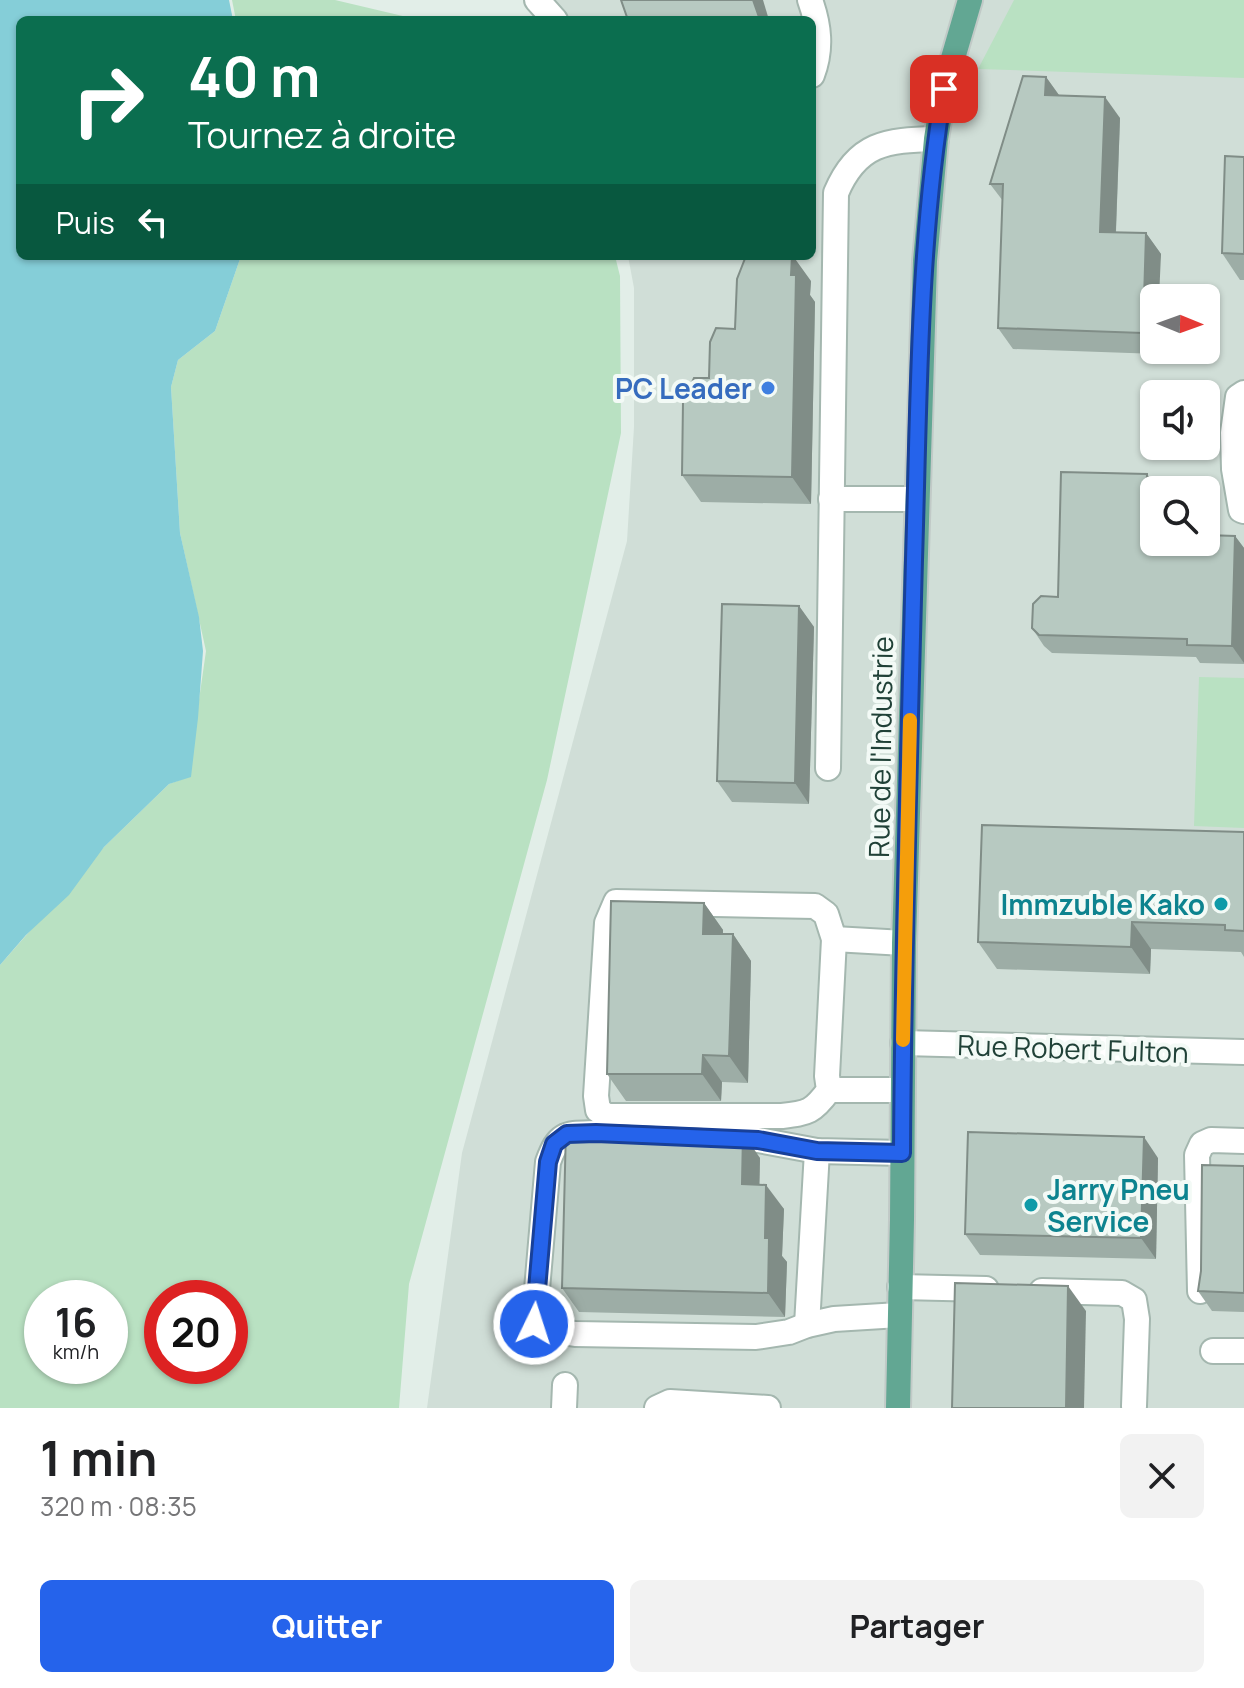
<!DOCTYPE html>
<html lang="fr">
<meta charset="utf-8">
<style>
body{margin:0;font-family:Manrope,sans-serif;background:#f2f2f2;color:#202124;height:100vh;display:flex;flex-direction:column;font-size:30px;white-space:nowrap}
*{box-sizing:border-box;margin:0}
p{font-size:26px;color:#757577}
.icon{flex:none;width:44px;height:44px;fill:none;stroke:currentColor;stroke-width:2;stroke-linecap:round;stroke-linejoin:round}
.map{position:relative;height:1408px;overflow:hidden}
.panel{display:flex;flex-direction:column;background:#fff;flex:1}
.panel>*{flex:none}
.top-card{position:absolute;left:16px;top:16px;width:800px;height:244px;border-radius:12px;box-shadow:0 2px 6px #0004;background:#0b6e4f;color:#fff;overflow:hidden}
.needle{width:52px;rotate:91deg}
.fabs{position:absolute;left:1140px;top:284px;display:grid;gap:16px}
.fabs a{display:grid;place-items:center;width:80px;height:80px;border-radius:12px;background:#fff;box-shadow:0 2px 6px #0004;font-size:40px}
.speed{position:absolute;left:24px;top:1280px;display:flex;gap:16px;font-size:40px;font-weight:700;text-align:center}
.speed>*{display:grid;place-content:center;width:104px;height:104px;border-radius:50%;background:#fff;box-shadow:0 2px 6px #0004;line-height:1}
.speed small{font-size:20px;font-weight:400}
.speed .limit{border:12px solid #d22;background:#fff;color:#111}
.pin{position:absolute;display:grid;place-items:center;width:68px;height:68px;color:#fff;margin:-34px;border-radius:16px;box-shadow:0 4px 12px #0006}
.me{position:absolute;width:88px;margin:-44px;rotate:4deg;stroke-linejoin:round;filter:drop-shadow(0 0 6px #0008)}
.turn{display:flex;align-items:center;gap:28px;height:168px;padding:0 40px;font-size:36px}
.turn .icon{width:104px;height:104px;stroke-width:2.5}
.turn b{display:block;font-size:56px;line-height:68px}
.then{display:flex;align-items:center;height:76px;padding:0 40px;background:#0003;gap:16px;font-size:30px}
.round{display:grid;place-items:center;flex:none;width:84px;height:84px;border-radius:12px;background:#f2f2f2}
.summary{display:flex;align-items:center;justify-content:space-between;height:136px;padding:0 40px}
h1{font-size:48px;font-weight:700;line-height:60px}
.primary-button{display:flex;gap:16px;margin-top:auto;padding:16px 40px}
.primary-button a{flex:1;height:92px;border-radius:12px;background:#2563eb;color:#fff;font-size:32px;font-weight:700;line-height:92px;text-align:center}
.primary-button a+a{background:#f2f2f2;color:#202124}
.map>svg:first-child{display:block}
.built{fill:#d0ded7;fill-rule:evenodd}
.green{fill:#b9e1c2;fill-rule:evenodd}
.water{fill:#85ced8}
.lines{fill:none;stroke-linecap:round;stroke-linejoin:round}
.minor-casing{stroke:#a4b7af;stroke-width:28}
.major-casing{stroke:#c1cac7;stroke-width:28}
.minor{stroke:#fff;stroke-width:24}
.major{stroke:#62a793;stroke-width:24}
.wall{fill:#9dada6}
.shaded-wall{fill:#808d87}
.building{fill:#b7c9c1;stroke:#808d87;stroke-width:2}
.route-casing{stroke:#184099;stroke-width:20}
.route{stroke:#2563eb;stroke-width:14}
.slow{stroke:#f59e0b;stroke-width:14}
.shop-dot{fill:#3f7fe0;stroke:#f3faf6;stroke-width:3}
.culture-dot{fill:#0f9aa8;stroke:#f3faf6;stroke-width:3}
.labels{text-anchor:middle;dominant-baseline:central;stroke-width:8;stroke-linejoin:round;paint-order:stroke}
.shop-label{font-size:28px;font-weight:bold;fill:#366cbe;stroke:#f3faf6;text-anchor:end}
.street-label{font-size:28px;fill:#204137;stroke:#f3faf6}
.culture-label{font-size:28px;font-weight:bold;fill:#0d838f;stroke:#f3faf6;text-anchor:end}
</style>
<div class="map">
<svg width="1244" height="1408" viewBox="0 0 1244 1408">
<rect width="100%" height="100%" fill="#e2eee8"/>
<path class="built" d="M549,0H1244V1408H427L462,1153L627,541L634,427V288L628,256H812V20H557ZM1154,298H1206V350H1154ZM1154,394H1206V446H1154ZM1154,490H1206V542H1154Z"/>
<g class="green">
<path d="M232,0H335L407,17L454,20H236Z"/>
<path d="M1014,0H1244V78L978,69Z"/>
<path d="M241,256H615L620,276L621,433L547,780L409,1284L399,1408H0V965L104,847L169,784L188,777L206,651L180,533L171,387L178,360L215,331ZM42,1298H110V1366H42ZM162,1298H230V1366H162Z"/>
<path d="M1199,677L1244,678V828L1194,826Z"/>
</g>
<path class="water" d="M0,0H229L233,20H20V256H241L215,331L178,360L171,387L180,533L199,617L203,651L198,718L191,777L169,784L104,847L69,895L26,935L0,965Z"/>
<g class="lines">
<g class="minor-casing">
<g id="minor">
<path d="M537,0L555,20"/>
<path d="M810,0C819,25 822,49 812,75"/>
<path d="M1244,393L1238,397L1233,433L1234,469L1241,510L1244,511"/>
<path d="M831,499H916"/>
<path d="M828,768L836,193C857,143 886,140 936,139"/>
<path d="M616,902L815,906L826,914L834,939L827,1076L829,1090C813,1112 808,1113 782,1116H607L598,1110L596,1096L607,923Z"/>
<path d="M834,939L904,943"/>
<path d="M903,1043L1244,1052"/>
<path d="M829,1090H902"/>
<path d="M597,1133C567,1134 559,1131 548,1162L534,1324L542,1329L575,1334L756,1337L789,1332L807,1325L834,1319L899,1315"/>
<path d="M714,1138L758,1140L817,1151L902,1153"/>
<path d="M900,1287L986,1289"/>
<path d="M1042,1291L1122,1293L1134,1300L1137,1319L1134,1406"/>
<path d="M1200,1291L1197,1155L1202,1144L1211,1140L1244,1141"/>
<path d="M807,1325L817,1151"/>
<path d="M1213,1351H1244"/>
<path d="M564,1408L565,1385"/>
<path d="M657,1408L670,1402L768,1408"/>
</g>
</g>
<g class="major-casing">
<path id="major" d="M898,1408L902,1220L904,943L925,261L936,139L944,89L970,0"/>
</g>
<use href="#minor" class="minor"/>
<use href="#major" class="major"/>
</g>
<g class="wall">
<path d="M1046,77L1059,95L1120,118L1116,232L1146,233L1161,254L1154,298V350H1158V354L1013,349L998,328L1003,201L990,184Z"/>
<path d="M1244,157V280H1240L1222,253Z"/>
<path d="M811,281L810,295L815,302L811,504L701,502L682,475L709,378L735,329Z"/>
<path d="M1235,536L1244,548V664L1200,663L1196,657L1052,653L1044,646L1032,628L1058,597L1154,542Z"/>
<path d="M799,606L814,627L809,804L732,802L717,781Z"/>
<path d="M1244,832V957L1241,952L1151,949L1150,974L997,969L978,942Z"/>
<path d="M704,903L723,930V934H733L751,961L748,1083L722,1082L721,1101H626L607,1074Z"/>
<path d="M703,1129L706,1133L760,1158L759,1184L784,1209L782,1256L787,1262L785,1317L579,1312L562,1288L607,1130Z"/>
<path d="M1158,1158L1156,1259L980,1255L965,1234Z"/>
<path d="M1244,1166V1312L1212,1311L1198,1291Z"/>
</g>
<g class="shaded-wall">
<path d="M753,0H763L769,20H760Z"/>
<path d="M1046,77L1061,98L1045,95Z"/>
<path d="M1105,97L1120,118L1115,253L1100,232Z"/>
<path d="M1146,233L1161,254L1159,298H1154V349L1143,333Z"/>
<path d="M792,256H793L811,281L810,295L815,302L811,504L792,477Z"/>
<path d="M1147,474L1158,490H1154V542L1145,534Z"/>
<path d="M1235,536L1244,548V663L1232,646Z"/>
<path d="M799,606L814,627L809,804L795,783Z"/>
<path d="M704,903L723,930L722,961L703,934Z"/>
<path d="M1132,922L1151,949L1150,974L1131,947Z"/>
<path d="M733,934L751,961L748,1083L729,1056Z"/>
<path d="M703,1055L722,1082L721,1101L702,1074Z"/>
<path d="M743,1133L760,1158L759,1209L742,1184Z"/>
<path d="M1144,1137L1158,1158L1156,1259L1141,1238Z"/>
<path d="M766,1185L784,1209L782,1256L787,1262L785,1317L768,1293L765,1238Z"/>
<path d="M1068,1286L1086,1311L1084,1408H1066Z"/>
</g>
<g class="building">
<path d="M621,0H753L760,20H628Z"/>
<path d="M1023,76L1046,77L1045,95L1105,97L1100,232L1146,233L1143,333L998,328L1003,184H990Z"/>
<path d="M1225,156L1244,157V254L1222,253Z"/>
<path d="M746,256H792L791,275H796L792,477L682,475L683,402L694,378H709L710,342L716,328L735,329L737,279Z"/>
<path d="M1061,472L1147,474L1145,534H1154V542H1206V535L1235,536L1232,646L1187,645V639L1039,635L1032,628L1033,604L1041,596L1058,597Z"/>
<path d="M722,604L799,606L795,783L717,781Z"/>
<path d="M982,825L1244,832V931L1225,930V925L1132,922L1131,947L978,942Z"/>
<path d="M611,901L704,903L703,934H733L729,1056L703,1055L702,1074H607Z"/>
<path d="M608,1125L703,1129V1132L743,1133L742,1184L766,1185L765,1238H769L768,1293L562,1288L566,1129L607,1130Z"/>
<path d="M968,1132L1144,1137L1141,1238L965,1234Z"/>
<path d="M1202,1165L1244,1166V1293L1198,1291L1201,1271Z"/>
<path d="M955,1283L1068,1286L1066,1408H952Z"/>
</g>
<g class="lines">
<g class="route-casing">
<path id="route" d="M534,1324L548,1162L554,1144L567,1134L596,1133L758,1140L817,1151L902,1153C903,956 909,758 914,560C919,403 918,244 944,89"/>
</g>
<use href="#route" class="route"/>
<path class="slow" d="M903,1040L910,720"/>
</g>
<circle class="shop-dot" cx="768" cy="388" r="8"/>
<g class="culture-dot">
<circle cx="1221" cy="904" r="8"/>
<circle cx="1031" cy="1205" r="8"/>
</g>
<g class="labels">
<g class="shop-label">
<text x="752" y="388">PC Leader</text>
</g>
<g class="street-label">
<text transform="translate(880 747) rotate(-89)">Rue de l'Industrie</text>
<text transform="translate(1073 1048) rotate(2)">Rue Robert Fulton</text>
</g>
<g class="culture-label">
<text x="1205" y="904">Immzuble Kako</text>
<text x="1047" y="1189" text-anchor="start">Jarry Pneu<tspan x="1047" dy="32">Service</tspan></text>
</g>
</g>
</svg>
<div class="fabs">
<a><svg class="needle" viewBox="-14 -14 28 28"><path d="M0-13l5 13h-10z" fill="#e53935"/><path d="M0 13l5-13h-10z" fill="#757577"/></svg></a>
<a><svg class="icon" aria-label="sound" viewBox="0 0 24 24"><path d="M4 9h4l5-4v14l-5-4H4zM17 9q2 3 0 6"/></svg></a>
<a><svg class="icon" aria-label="search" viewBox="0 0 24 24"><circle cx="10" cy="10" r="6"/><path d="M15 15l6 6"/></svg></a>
</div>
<div class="speed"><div>16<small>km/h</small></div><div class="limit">20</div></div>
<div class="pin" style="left:944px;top:89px;background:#d93025"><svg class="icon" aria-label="arrive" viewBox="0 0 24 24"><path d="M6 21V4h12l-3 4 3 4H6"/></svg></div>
<svg class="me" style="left:534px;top:1324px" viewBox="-20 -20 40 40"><circle r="17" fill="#2563eb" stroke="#fff" stroke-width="3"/><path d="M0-11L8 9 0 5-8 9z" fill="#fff"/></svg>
<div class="top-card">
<div class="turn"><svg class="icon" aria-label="right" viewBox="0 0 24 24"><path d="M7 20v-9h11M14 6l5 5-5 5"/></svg><div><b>40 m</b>Tournez à droite</div></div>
<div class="then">Puis<svg class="icon" aria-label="left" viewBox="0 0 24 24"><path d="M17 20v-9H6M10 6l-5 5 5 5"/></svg></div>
</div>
</div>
<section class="panel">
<div class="summary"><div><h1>1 min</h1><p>320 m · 08:35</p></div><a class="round"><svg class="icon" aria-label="close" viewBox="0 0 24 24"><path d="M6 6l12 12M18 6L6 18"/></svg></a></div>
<div class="primary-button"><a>Quitter</a><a>Partager</a></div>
</section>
